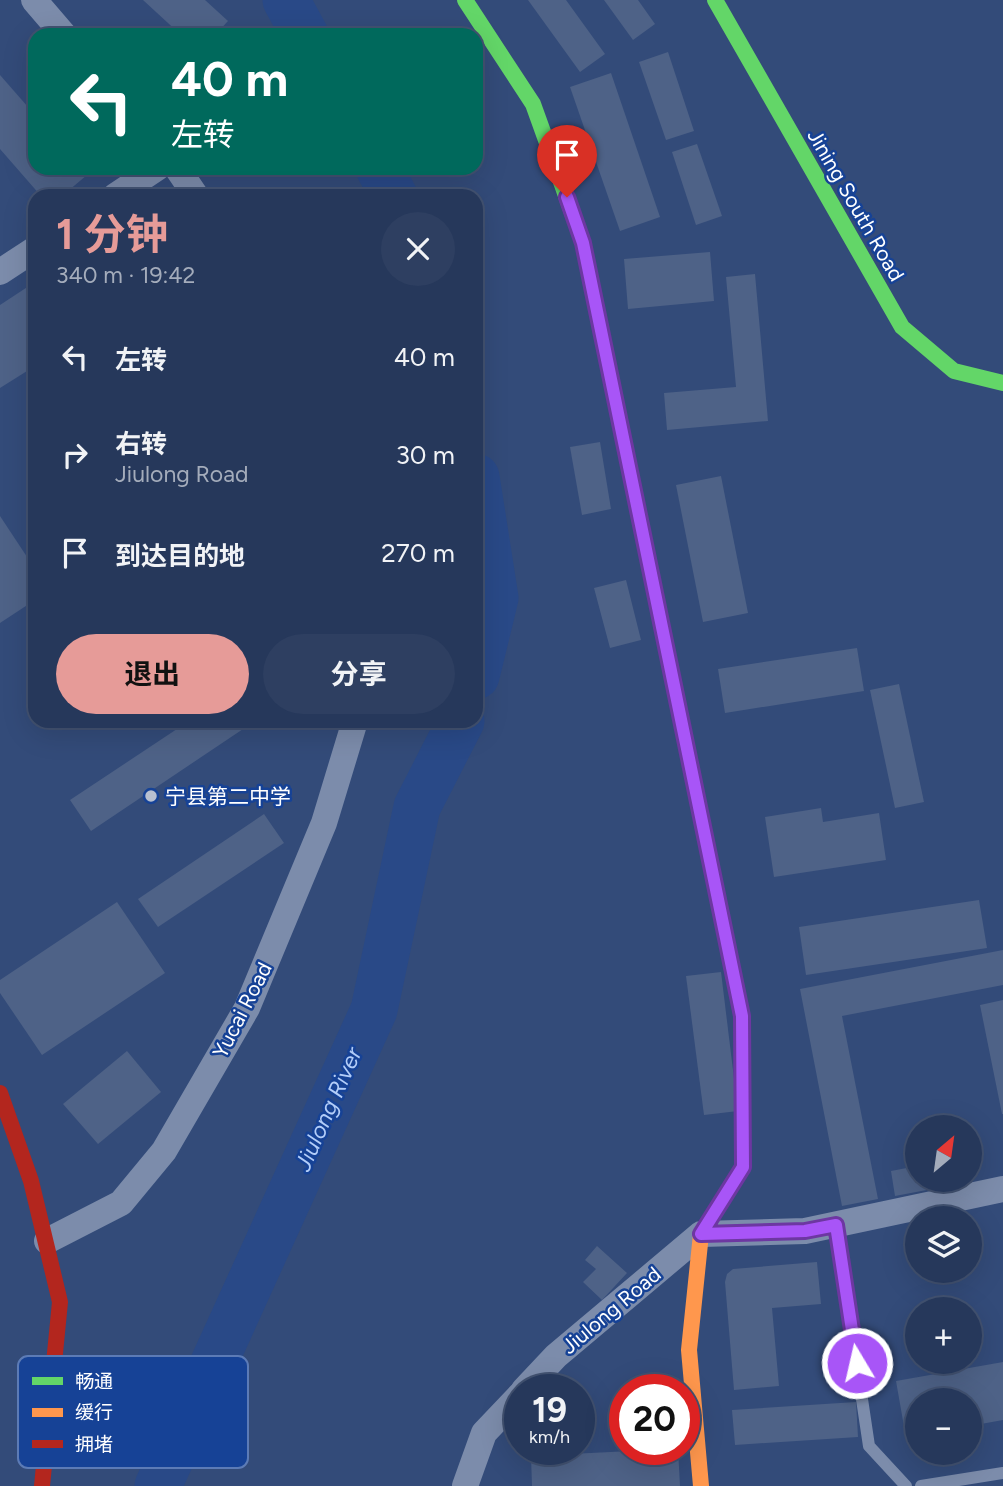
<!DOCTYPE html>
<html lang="zh">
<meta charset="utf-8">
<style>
body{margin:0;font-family:Figtree,"Noto Sans SC",sans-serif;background:#2e3f61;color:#f1f3f6;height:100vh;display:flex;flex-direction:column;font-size:26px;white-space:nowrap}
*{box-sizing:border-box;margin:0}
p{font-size:23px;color:#a4acbb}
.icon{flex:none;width:38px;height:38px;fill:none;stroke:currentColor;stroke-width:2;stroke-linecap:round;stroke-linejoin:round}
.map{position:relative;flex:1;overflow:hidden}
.side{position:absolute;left:28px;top:189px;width:455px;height:539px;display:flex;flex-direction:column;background:#26385b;border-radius:21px;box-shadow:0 7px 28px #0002,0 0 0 2px #425271}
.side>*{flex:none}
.top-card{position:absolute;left:28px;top:28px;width:455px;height:147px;border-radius:21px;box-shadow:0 7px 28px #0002,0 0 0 2px #425271;background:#00695c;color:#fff;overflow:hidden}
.needle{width:46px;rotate:29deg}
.buttons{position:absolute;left:905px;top:1115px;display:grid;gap:14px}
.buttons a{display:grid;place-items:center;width:77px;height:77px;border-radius:50%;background:#26385b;box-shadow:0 7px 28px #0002,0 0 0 2px #425271;font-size:35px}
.speed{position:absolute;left:504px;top:1374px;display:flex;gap:14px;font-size:35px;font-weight:700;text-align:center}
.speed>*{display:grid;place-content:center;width:91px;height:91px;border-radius:50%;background:#26385b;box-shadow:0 7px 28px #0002,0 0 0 2px #425271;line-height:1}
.speed small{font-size:18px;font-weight:400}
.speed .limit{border:10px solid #d22;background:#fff;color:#111}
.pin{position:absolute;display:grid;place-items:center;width:60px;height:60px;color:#fff;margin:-72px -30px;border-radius:50% 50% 50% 0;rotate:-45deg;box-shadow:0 0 7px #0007}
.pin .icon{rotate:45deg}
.me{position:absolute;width:77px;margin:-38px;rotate:351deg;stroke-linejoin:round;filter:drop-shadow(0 0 5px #0008)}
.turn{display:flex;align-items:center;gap:24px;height:147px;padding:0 28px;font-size:32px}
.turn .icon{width:91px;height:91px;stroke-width:2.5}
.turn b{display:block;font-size:49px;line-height:60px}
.round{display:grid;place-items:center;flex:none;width:74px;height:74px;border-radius:37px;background:#2e3f61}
.headline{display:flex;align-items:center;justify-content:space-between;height:119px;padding:0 28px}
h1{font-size:42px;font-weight:700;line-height:52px;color:#e69b98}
.primary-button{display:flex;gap:14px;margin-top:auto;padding:14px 28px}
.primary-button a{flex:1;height:80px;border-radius:42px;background:#e69b98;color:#111;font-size:28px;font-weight:700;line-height:80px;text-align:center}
.primary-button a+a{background:#2e3f61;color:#f1f3f6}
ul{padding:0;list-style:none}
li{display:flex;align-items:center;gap:21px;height:98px;padding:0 28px}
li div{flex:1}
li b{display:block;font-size:26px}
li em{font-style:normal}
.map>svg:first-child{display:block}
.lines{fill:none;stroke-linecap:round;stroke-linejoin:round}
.river{stroke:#294987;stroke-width:47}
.building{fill:#4e6287}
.lane{stroke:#7c8cab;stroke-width:12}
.street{stroke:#7c8cab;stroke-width:26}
.fast{stroke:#63d668;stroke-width:16}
.slow{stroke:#ff974d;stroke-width:16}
.jam{stroke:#b3261e;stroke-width:16}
.route-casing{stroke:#6d37a1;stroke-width:18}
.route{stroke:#a855f7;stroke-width:12}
.poi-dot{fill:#b8c0d0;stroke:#164296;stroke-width:2.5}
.labels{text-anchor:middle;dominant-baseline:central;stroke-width:5;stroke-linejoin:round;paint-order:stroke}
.street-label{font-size:21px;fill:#fff;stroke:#164296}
.poi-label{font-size:21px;fill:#fff;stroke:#164296;text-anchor:start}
.water-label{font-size:23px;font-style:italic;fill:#b3cdf8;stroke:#164296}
.key{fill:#164296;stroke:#5c7bb6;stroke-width:2}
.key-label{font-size:19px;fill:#fff}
</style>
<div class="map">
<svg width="1003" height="1486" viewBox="0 0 1003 1486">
<rect width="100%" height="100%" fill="#334b79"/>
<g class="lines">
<g class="river">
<path d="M286,0L305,35"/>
<path d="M379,168L394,196"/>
<path d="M476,477L495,598L476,676"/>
<path d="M158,1486L374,1010L417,807L461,721"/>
</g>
</g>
<g class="building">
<path d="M143,0H205L228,21L215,35H181Z"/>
<path d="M528,0H566L605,54L580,72Z"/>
<path d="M604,0H638L655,24L633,40Z"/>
<path d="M668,52L694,131L666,140L639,62Z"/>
<path d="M611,73L660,217L620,231L570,87Z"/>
<path d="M0,75L35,115V168H80L87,175L62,196H41L0,149Z"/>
<path d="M697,144L722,216L696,225L672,152Z"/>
<path d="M710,252L714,301L628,309L624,259Z"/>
<path d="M755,274L768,421L667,430L664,393L736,387L726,277Z"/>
<path d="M35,282V366L0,388V305Z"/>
<path d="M600,442L611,509L582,515L570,447Z"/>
<path d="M721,476L748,613L703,622L676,485Z"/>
<path d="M0,516L35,569V600L0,623Z"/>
<path d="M626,580L641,640L610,648L594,588Z"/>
<path d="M857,648L864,691L725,713L718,669Z"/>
<path d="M899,684L924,802L895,808L870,690Z"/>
<path d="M189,721H255L91,831L70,800Z"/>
<path d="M821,808L823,822L879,813L886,860L774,877L765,817Z"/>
<path d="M264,814L284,843L158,927L138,899Z"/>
<path d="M979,900L987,948L806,975L799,927Z"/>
<path d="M117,902L165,973L42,1055L0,993V980Z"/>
<path d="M1003,950V985L842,1016L878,1199L842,1206L800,989Z"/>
<path d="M721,972L738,1111L704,1115L686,976Z"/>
<path d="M1003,1000V1114H1002L980,1005Z"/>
<path d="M127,1051L161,1092L98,1144L63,1104Z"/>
<path d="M917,1166V1180H947L948,1186L895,1196L891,1171Z"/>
<path d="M597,1246L627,1273L602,1300L583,1282L596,1269L585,1260Z"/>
<path d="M817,1262L821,1304L772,1308L779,1386L734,1390L725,1282L727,1274L733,1269Z"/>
<path d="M1003,1362V1420L970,1426V1400H917V1436L906,1438L896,1381Z"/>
<path d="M856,1402L858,1437L735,1445L732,1410Z"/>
<path d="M670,1449H678L680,1486H532L531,1456Z"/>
</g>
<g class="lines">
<g class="lane">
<path d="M836,1225L869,1446L906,1486"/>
<path d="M921,1486L1003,1473"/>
</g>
<g class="street">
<path d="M34,0L64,35"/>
<path d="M177,168L196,196"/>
<path d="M115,196L157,168"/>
<path d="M0,272L35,249"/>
<path d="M47,1241L121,1203L164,1151L247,1008L324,823L355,721"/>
<path d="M524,1390L556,1356L701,1234L805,1231L1003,1189"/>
<path d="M465,1486L484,1433L520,1395"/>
</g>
<g class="fast">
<path d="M465,0L533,104L583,243L703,826"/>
<path d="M715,0L902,327L954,371L1003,383"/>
</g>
<g class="slow">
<path d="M703,826L742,1015V1079"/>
<path d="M701,1486L689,1350L701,1234L704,1229"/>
</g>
<g class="jam">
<path d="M0,1093L31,1181L60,1302L42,1486"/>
<path d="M704,1229L743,1167L742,1079"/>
</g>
</g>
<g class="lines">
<g class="route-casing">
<path id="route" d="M567,197L583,243L742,1016L743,1167L701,1234L805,1231L836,1225L857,1363"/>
</g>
<use href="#route" class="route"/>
</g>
<circle class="poi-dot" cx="151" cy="796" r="7"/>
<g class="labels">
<g class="street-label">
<text transform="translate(856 205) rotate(60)">Jining South Road</text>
<text transform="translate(242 1010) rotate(-63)">Yucai Road</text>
<text transform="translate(611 1310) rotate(-40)">Jiulong Road</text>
</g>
<g class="poi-label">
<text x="165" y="796">宁县第二中学</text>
</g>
<g class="water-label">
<text transform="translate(328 1109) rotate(-66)">Jiulong River</text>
</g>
</g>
<rect x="18" y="1356" width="230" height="112" rx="10" class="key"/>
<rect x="32" y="1377" width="31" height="8" fill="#63d668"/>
<rect x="32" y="1408" width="31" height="9" fill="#ff974d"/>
<rect x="32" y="1440" width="31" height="8" fill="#b3261e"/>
<g class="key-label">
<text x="75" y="1388">畅通</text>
<text x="75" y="1419">缓行</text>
<text x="75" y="1451">拥堵</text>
</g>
</svg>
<div class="buttons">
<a><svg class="needle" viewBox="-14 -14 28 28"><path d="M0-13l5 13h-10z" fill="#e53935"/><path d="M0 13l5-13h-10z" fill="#a4acbb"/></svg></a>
<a><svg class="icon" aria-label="layers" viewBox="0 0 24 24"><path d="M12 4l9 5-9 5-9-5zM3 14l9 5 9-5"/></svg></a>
<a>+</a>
<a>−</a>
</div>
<div class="speed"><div>19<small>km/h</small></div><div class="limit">20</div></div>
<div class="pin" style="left:567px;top:197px;background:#d93025"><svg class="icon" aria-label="arrive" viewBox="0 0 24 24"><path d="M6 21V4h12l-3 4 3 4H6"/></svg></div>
<svg class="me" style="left:857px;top:1363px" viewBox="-20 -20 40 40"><circle r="17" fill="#a855f7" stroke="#fff" stroke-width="3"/><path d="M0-11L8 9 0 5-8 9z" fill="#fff"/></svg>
<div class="top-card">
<div class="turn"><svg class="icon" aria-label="left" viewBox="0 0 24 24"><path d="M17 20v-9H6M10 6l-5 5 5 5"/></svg><div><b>40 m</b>左转</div></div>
</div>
<section class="side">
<div class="headline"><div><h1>1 分钟</h1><p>340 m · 19:42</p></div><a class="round"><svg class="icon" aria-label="close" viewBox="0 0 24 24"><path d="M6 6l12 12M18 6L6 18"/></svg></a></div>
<ul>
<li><svg class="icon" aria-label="left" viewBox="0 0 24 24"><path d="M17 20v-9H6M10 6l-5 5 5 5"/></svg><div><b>左转</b></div><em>40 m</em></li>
<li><svg class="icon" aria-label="right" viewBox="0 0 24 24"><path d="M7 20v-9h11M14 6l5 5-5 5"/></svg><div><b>右转</b><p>Jiulong Road</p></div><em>30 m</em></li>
<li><svg class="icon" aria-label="arrive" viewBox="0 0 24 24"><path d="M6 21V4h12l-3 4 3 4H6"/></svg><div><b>到达目的地</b></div><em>270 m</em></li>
</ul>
<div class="primary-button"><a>退出</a><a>分享</a></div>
</section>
</div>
